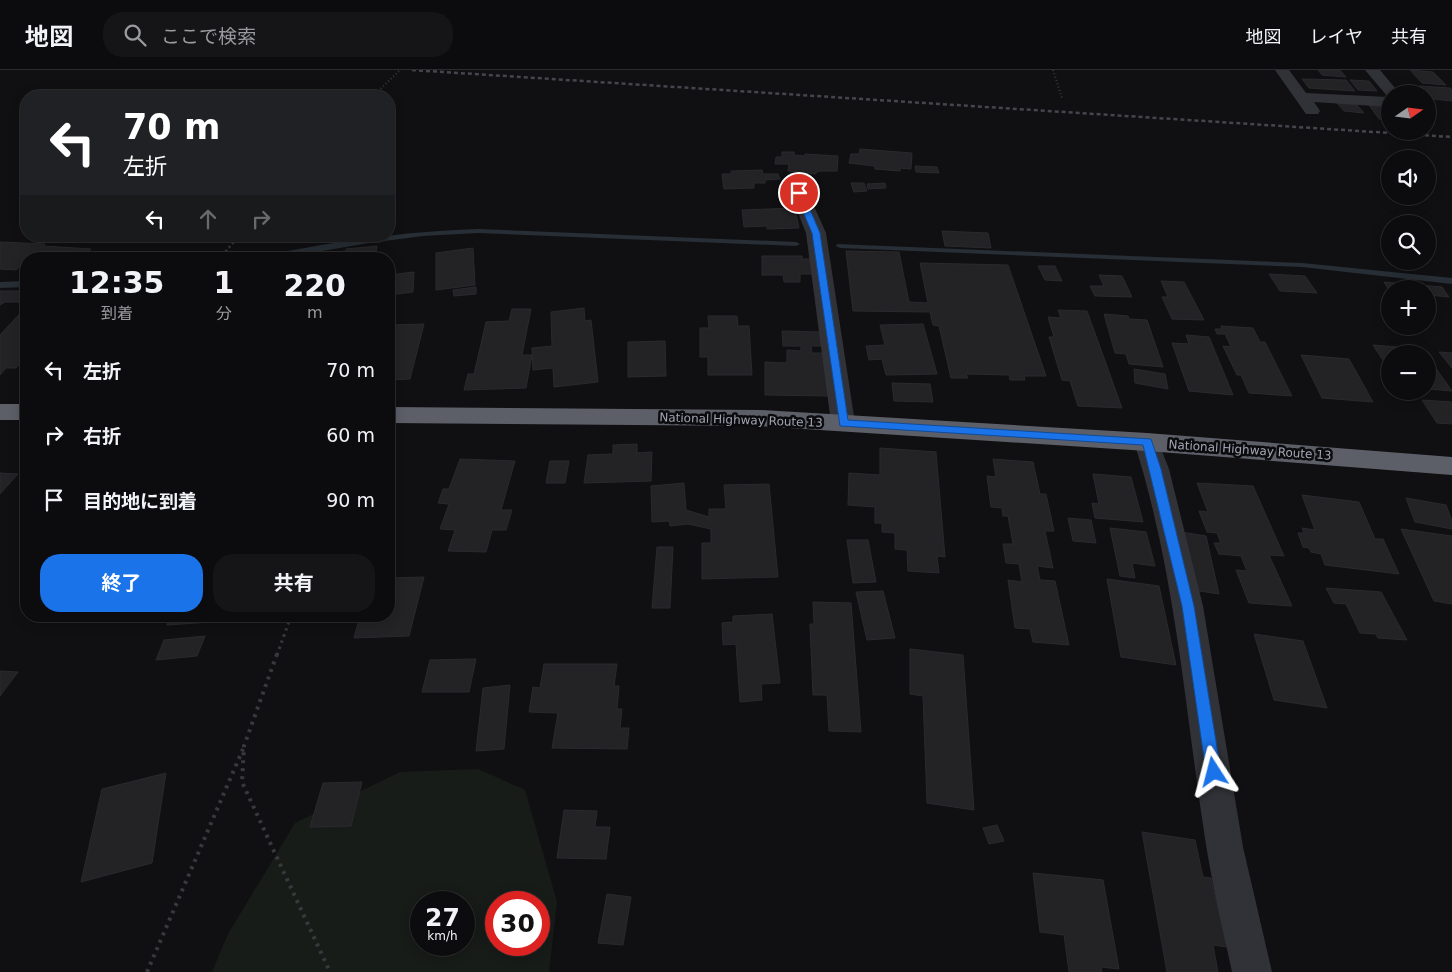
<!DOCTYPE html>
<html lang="ja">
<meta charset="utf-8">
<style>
body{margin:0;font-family:"DejaVu Sans","Noto Sans JP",sans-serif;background:#151517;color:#f1f3f6;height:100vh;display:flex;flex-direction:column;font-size:19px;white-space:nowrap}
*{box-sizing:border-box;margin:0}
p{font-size:16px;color:#9a9b9e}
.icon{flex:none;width:28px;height:28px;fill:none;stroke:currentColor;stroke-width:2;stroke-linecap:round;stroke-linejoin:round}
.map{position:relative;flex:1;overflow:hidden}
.drawer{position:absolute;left:20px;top:182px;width:375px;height:370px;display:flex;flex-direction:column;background:#0c0c0e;border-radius:20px;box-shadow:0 2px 12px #0003,0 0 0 1px #2c2c2e}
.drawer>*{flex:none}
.hud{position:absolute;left:20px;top:20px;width:375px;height:152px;border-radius:20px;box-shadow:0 2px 12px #0003,0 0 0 1px #2c2c2e;background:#202124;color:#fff;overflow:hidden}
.needle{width:32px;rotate:76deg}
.tools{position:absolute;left:1381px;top:15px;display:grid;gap:10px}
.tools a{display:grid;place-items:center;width:55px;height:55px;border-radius:50%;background:#0c0c0e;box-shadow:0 2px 12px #0003,0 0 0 1px #2c2c2e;font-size:25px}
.speed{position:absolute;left:410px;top:821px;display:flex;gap:10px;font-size:25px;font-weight:700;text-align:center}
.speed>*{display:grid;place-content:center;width:65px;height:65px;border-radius:50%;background:#0c0c0e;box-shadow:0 2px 12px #0003,0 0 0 1px #2c2c2e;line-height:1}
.speed small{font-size:12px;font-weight:400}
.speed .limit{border:8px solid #d22;background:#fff;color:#111}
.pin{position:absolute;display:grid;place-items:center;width:42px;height:42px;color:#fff;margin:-21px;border:2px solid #fff;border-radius:50%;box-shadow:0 1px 5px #0007}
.me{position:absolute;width:55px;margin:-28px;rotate:351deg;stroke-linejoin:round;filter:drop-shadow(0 0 4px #0008)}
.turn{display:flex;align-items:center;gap:18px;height:105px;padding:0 20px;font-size:22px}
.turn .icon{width:65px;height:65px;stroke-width:2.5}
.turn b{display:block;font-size:35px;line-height:42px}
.lanes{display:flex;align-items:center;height:48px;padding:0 20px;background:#0003;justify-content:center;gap:25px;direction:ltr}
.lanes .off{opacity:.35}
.eta{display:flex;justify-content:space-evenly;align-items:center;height:85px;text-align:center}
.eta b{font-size:30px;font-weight:700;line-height:35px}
.button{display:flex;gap:10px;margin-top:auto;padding:10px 20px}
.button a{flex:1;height:58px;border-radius:20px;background:#1a73e8;color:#fff;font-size:20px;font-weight:700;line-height:58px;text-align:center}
.button a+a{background:#151517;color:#f1f3f6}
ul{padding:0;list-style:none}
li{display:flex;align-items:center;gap:15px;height:65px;padding:0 20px}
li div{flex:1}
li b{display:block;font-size:19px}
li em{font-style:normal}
header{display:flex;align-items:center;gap:30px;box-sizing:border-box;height:70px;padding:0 25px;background:#0c0c0e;border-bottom:1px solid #2c2c2e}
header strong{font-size:24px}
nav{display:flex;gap:28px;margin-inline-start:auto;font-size:18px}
.search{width:350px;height:45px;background:#151517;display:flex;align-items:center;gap:12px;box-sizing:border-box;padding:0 18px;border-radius:20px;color:#9a9b9e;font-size:19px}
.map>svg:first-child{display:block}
.green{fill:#171c18;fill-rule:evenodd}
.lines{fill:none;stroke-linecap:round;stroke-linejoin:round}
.stream{fill:#272e35;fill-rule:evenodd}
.building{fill:#232326;stroke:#2a2a2e}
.path-far3{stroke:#37393e;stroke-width:2;stroke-dasharray:1 2.5;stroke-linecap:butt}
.path-far2{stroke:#37393e;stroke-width:2.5;stroke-dasharray:2 3;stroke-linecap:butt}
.path-far1{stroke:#37393e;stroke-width:3;stroke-dasharray:2.5 4;stroke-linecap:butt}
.path{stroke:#37393e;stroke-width:4;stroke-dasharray:3 5;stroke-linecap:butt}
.street{fill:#313237;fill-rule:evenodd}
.highway{fill:#5d5f68;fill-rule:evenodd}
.rail{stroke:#44464c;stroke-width:2.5;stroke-dasharray:4 3;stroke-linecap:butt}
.route{fill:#1a73e8;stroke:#114b97}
.labels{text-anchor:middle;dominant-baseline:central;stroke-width:5;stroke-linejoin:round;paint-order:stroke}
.street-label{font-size:12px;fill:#a1a5b3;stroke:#0b0b0d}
</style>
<header>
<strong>地図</strong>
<div class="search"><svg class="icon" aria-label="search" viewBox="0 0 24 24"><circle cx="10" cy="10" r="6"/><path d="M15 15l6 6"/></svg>ここで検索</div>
<nav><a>地図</a><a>レイヤ</a><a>共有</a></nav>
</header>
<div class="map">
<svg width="1452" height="902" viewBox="0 0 1452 902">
<rect width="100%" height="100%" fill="#101012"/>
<path class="green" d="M478,699L525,720L557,832L549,902H212L228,864L295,753L400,702ZM421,832H464V875H421ZM496,832H539V875H496Z"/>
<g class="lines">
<g class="stream">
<path d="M478,159L796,172L800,174L796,176L478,163L423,166L369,173L275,189H258C268,182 287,182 299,179C359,168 417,161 478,159Z"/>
<path d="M837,174L1302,193L1452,208V214L1302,197L840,178L836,176Z"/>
<path d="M26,211V217L0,218V212Z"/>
</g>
</g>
<g class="building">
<path d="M1318,0H1340L1346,7L1322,5Z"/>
<path d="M1410,0L1433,2L1446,15L1422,13Z"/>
<path d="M1302,9L1346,10L1355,21L1309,18Z"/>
<path d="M1350,10L1369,11L1377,21L1358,20Z"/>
<path d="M1419,16L1450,18L1452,20V31L1432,29Z"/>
<path d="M1337,33L1357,35L1364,43L1344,41Z"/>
<path d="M1369,35L1389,37L1390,50L1379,49Z"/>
<path d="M860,79L912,83L911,99L900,98V101L875,99V96L849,93L851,84H859Z"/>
<path d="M782,82H794V85L805,86V84L838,86L837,101H820L816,102V104L788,101L789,94H775L776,87H782Z"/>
<path d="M915,96L937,97L939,103L916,102Z"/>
<path d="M762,100L763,104H778L780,109L765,110V113H754V118L724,119L722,104H731V101Z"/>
<path d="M851,113H864L867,121L854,122Z"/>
<path d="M885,113L886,118L868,119L867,114Z"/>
<path d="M795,138L799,158L767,159V156L744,157L742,140Z"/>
<path d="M942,161L988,163L991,178L945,176Z"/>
<path d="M0,172L45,174L43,176L91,179L80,189H55L57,187L33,186L26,189V191L16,200L0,199Z"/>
<path d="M377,176L375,189H345L346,179Z"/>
<path d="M473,178L475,215L436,220V183Z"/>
<path d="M846,181L899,182L909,232L928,233L920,193L1008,195L1046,306H1024L1025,310H1010L1009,305L966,304L968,308H951L939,256L933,255L930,242L853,241Z"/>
<path d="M762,186H802V189H817L818,204H800V212H784L783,205H762Z"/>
<path d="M1038,196H1055L1062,211L1045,210Z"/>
<path d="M414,202L413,222L389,225V205Z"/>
<path d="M1269,204L1305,206L1317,223L1280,221Z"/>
<path d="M1099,205L1122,206L1132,227L1095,226L1090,216H1104Z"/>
<path d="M1161,211L1184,212L1204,250L1172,249L1162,227H1168Z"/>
<path d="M1384,212L1442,217L1449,227L1428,225V219H1390V222Z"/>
<path d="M476,217V224L454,226L453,220Z"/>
<path d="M0,221H26V232H5L0,235Z"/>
<path d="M26,237V287L16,298H6L0,305V265Z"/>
<path d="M584,238L585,251L591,250L598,312L554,317L553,298L533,300L532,278L552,276L551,242Z"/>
<path d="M512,239H531L522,285H532L526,318L464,320L468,304H474L486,252L509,251Z"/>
<path d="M1058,240L1087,241L1122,338L1078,336L1070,311L1062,310L1049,267H1054L1048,247L1061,248Z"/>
<path d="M1104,244L1128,246L1129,249L1147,250L1163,297L1129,294L1126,284L1115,283Z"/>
<path d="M708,246H737L738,256H749L752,305H708V287H700V258H709Z"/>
<path d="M424,254L410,309L389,310L390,255Z"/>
<path d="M923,254L937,304L886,305L882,289L869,290L866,276L885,275L880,255Z"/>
<path d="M1221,256L1253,258L1260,272H1265L1292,326L1249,323L1241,305H1237L1223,276L1231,277L1225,264H1217L1215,259H1222Z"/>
<path d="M782,261L820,262L821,276H811L812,283H828L831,326L765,325V292L787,293V280L801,281V276H783Z"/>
<path d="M1186,265L1209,267L1233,325L1189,321L1172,273L1189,274Z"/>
<path d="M665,271L666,306L628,307V272Z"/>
<path d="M1373,275L1422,279L1425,284H1390V301Z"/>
<path d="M1439,282L1452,283V298Z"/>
<path d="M1301,285L1349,289L1373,332L1322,328Z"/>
<path d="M1428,287L1452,321L1428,319Z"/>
<path d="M1134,299L1165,304L1168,319L1135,313Z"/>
<path d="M892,313L930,314L933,332L894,331Z"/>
<path d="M1422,330L1452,332V354L1437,353Z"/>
<path d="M637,374V383L652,382L651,411L584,413L588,385L613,384V375Z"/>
<path d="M880,378L936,382L945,487L937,486L939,503L908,501L907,480L895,479V463L882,462V453H875V437L848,435L849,403L880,405Z"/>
<path d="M460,389L515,391L501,440H512L506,460H492L486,482L448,481L455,460L440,459L449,434L438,433L443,419H449Z"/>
<path d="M993,389L1033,392L1040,424H1046L1054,461H1045L1053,498L1037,496L1040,510L1055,511L1069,575L1033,572L1030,559L1015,558L1008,510L1022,512L1019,494L1006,493L1003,474H1013L1008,446H1003L1002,438L991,437L987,406L996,407Z"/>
<path d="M550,391H569L565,413H546Z"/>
<path d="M0,403L18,404L0,424Z"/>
<path d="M1093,404L1131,407L1143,452L1095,448L1092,433L1099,434Z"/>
<path d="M684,413L686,440L709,447V439H726L724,415L769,414L778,507L702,509V473H711V459L688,454L670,456L669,451L652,452L651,416Z"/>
<path d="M1197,413L1253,416L1284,486L1269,485L1292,536L1249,533L1236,500L1247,501L1241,486L1219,484L1214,473H1221L1217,463L1207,462L1199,441L1208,442Z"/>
<path d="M1302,425L1359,432L1375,469H1383L1399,504L1325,495L1321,484L1311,482L1309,478L1303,477L1298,463H1304L1302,458L1315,460Z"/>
<path d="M1406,428L1446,435L1452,451V459L1415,452Z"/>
<path d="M1068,448L1091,450L1096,473L1073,471Z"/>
<path d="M1110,458L1146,462L1155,496L1132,493L1135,508L1120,506Z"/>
<path d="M1401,459L1452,466V534L1434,531Z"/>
<path d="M1181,462L1206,466L1219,524L1193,520Z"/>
<path d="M847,470H868L876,512L853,513Z"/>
<path d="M657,477H673L670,538H652Z"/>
<path d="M424,507L409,566L354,568L360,546H389V508Z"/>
<path d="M1107,509L1159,516L1176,595L1121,587Z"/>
<path d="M1326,518L1381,522L1407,570L1378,568L1376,564L1360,563L1346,534L1334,533Z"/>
<path d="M883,521L895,568L867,570L856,522Z"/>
<path d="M813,532L851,533L861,662L829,661L827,625H813L810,554H814Z"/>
<path d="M772,544L780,613L761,614L762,630L740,632L736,574L723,575L722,553L733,552V546Z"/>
<path d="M159,546H213L211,552L167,555L168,550L157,551Z"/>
<path d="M1254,564L1303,571L1327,638L1274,630Z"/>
<path d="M205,566L197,586L156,590L164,570Z"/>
<path d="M910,579L963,585L974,740L927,733L923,626L910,624Z"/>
<path d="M476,589L469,622H422L430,590Z"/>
<path d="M544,594H617L614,616H619L617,639H622L620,658H629L627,679L552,678L558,643L529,642L533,617L540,618Z"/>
<path d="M0,601L18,602L0,626Z"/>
<path d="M510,615L504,679L476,681L483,618Z"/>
<path d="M166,703L152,793L81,812L102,719Z"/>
<path d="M362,712L351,756L310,757L323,713Z"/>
<path d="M564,740L597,741L595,757H610L606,789L557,788Z"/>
<path d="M997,755L1004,771L989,774L983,758Z"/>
<path d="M1142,762L1195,770L1203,807L1211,808L1227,877L1213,875L1218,902H1167Z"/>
<path d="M1033,803L1103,810L1119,899L1101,897L1102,902H1069L1064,865L1040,862Z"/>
<path d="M607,824L631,827L623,875L598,873Z"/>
</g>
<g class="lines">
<g class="path-far3">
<path d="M1053,0L1062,28"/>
<path d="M373,26L400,0"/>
</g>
<path class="path-far2" d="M219,189L239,166"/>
<path class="path-far1" d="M277,585L291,546"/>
<g class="path">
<path d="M277,584L244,676L242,712L330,902"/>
<path d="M147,902L243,679"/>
</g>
<g class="street">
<path d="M1275,0H1289L1306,23L1388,27L1365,0H1380L1400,24H1390V37L1314,32L1320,41L1318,44H1306Z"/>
<path d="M799,118L805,119L808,123L826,163L855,353L852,359L843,361L834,359L831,353L806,163L790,123L793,119Z"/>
<path d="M1147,363L1156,366L1169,399L1203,536L1243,777L1272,902H1232C1223,860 1213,818 1206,775C1185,641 1176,503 1134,372L1138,366Z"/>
</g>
<g class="highway">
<rect x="0" y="334" width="26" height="16"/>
<path d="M389,337L760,340L1147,363L1452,387V405L1147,381L760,356L389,353Z"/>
</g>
<path class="rail" d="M412,0L1452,67"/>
</g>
<path class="route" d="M799,120L803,123L820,163L848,350L1151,369L1161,399L1194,536L1221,702L1219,707L1214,709L1209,707L1206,702L1182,536L1143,375L840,356L812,163L795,123Z"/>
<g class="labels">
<g class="street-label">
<text transform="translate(741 350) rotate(2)">National Highway Route 13</text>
<text transform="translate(1250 380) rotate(4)">National Highway Route 13</text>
</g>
</g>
</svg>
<div class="tools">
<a><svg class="needle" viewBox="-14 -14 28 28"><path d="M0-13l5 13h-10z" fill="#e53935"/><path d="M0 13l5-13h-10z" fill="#9a9b9e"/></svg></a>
<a><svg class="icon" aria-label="sound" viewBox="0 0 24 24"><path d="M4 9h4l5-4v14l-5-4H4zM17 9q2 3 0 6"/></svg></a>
<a><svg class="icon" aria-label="search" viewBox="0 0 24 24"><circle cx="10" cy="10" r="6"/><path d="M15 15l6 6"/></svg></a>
<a>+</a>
<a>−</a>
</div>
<div class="speed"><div>27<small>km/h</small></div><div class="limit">30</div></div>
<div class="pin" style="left:799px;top:123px;background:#d93025"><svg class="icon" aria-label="arrive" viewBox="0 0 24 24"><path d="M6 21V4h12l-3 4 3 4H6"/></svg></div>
<svg class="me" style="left:1214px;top:702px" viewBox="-20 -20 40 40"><path d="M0-17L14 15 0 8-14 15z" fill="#1a73e8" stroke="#fff" stroke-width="4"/></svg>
<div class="hud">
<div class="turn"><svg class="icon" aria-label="left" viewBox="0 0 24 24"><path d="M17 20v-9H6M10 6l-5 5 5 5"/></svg><div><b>70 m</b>左折</div></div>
<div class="lanes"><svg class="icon" aria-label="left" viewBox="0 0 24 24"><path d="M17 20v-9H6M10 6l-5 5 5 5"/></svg><svg class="icon off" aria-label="ahead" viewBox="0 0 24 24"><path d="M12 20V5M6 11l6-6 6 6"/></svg><svg class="icon off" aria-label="right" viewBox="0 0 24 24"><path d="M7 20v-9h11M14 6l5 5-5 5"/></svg></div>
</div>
<section class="drawer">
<div class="eta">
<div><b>12:35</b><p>到着</p></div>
<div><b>1</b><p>分</p></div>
<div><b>220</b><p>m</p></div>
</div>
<ul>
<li><svg class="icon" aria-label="left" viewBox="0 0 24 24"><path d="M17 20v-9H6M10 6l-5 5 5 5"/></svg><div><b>左折</b></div><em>70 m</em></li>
<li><svg class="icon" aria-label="right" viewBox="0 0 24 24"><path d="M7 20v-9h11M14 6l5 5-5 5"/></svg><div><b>右折</b></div><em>60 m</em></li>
<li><svg class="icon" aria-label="arrive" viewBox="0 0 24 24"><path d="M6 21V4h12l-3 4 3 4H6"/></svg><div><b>目的地に到着</b></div><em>90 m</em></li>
</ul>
<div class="button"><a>終了</a><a>共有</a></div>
</section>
</div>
